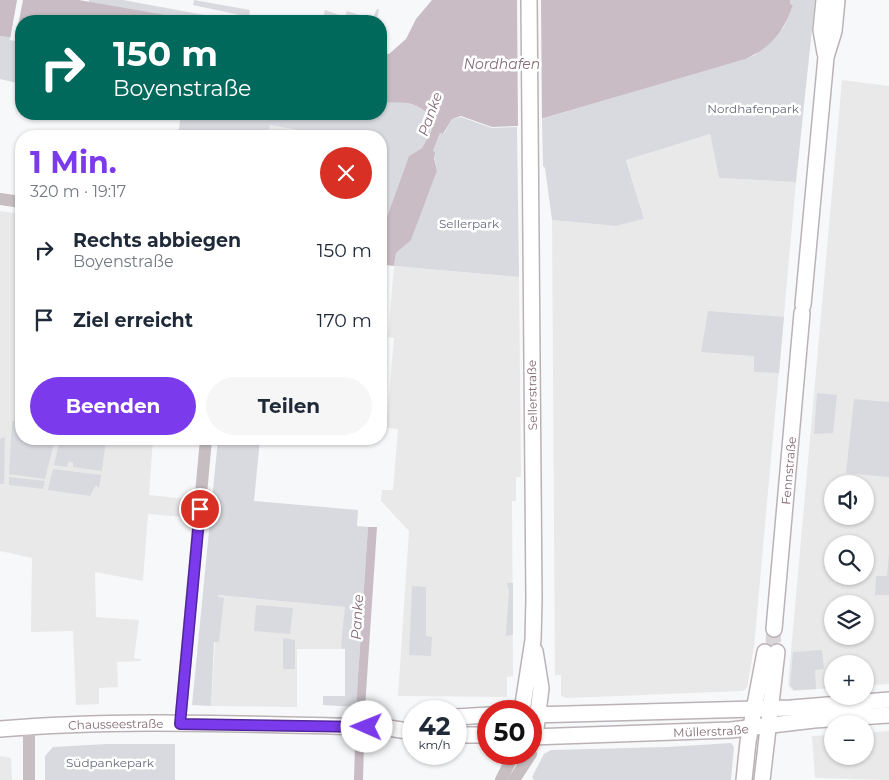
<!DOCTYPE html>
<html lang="de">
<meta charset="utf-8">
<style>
body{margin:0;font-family:Montserrat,sans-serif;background:#f6f6f7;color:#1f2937;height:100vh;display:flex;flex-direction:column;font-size:19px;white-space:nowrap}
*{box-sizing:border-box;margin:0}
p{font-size:16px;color:#747a83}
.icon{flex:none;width:28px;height:28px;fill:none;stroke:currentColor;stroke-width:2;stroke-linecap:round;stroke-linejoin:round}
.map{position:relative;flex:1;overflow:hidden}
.drawer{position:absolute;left:15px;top:130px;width:372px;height:315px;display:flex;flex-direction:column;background:#fff;border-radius:20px;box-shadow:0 1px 4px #0004}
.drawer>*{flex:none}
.top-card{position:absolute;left:15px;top:15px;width:372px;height:105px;border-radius:20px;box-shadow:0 1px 4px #0004;background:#00695c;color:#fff;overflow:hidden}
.buttons{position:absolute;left:824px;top:475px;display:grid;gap:10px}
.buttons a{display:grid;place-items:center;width:50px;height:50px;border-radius:50%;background:#fff;box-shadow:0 1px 4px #0004;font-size:25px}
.speed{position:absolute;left:402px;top:700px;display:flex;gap:10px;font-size:25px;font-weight:700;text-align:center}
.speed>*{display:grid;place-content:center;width:65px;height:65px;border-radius:50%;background:#fff;box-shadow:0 1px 4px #0004;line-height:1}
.speed small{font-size:12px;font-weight:400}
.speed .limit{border:8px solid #d22;background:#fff;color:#111}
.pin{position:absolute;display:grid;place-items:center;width:42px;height:42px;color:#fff;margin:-21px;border:2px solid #fff;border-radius:50%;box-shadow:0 1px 5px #0007}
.me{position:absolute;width:55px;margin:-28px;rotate:271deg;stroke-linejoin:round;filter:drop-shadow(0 0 4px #0008)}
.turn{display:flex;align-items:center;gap:18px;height:105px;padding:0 15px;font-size:22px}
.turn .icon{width:65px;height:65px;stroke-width:2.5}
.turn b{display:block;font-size:35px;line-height:42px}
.round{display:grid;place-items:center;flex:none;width:52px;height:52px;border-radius:26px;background:#f6f6f7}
.summary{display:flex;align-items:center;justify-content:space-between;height:85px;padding:0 15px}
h1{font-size:30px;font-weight:700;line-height:38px;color:#7c3aed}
.primary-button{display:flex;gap:10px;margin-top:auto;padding:10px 15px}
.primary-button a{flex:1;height:58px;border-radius:30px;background:#7c3aed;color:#fff;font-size:20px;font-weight:700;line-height:58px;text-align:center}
.primary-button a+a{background:#f6f6f7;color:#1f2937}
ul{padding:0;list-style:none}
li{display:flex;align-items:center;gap:15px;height:70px;padding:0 15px}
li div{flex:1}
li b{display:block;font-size:19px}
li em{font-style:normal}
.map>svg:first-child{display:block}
.built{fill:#eae9ea;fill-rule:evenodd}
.green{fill:#d8dadf}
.water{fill:#c9bcc4}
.pier{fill:#f7f8f9}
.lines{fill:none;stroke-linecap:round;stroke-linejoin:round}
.major-tunnel{stroke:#dad5d8;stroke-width:15;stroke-dasharray:15 8;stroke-linecap:butt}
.major-casing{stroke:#bbb2b6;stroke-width:18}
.minor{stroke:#c6bec1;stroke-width:12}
.major{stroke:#fff;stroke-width:15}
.route-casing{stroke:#51269a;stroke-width:12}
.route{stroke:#7c3aed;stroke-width:9}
.labels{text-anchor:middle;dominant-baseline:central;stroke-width:5;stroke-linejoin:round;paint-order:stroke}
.park-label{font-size:12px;fill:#696a7c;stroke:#fff}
.street-label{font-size:12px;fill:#856b75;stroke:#fff}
.water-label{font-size:14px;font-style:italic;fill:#866c7b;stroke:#fff}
</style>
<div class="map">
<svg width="889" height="780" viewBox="0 0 889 780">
<rect width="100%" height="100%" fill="#f7f8f9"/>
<g class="built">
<path d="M842,80L889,86V684L865,686V664H832V688L793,691L788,685ZM832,484H865V516H832ZM832,544H865V576H832ZM832,604H865V636H832Z"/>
<path d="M269,125L329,136H268Z"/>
<path d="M710,134L719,178L796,182L754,647L747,688L743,691L567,698L561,696V675H555L552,220L616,226L644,219L626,159Z"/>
<path d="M0,211L21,214V439H153L149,495L187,499L185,517L148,514L143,581L95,572L96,617L139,620L134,658L141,659V661L117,662L118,687L99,688V704L76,705L73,631L31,632L32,558L0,551Z"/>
<path d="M394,266L519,277L521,477H516V501H512L513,676L507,677V697L398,696L409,531L381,501L382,490H393L398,429L386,428L394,338L388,337Z"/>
<path d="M218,595L345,607L342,649H297V707L211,706Z"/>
<path d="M889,731V780L815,778L812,736L832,735V756H865V733Z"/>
<path d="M0,756L11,758L12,780H0Z"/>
</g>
<g class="green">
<path d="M89,0H123L237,21H201L89,2Z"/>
<path d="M194,0L250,10L249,17L193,5Z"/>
<path d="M790,0H815L796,182L719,178L710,134L626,160L644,219L616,226L552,220L545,168L543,166L542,119L755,55L784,27L793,5L790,4Z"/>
<path d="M377,9H379L377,21H337L323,18L325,10L345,17L347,11L372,19Z"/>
<path d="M0,36L21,39V84L0,79Z"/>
<path d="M397,101L420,106L426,110L432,120V130L422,148L409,156L381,233V136H363L330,131L329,136L270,125L268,136H178L181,114H381V103Z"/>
<path d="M461,117L492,128L517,127L519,277L394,266L396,253L411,239L437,171L433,151L440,133L444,134L452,119Z"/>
<path d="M708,311L784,317L779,373L754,372V356L701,352Z"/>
<path d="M817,393L837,395L833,433L814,434Z"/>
<path d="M854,399L889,402V477L846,473Z"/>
<path d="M12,421H21V439H55L45,479L9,474Z"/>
<path d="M5,437L4,484H0V439Z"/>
<path d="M60,439H106L102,471L73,467V462H68L67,467L54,465Z"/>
<path d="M218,439H260L254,501L358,510L357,526L368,527L356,707L323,705V696H345V649H342L341,645L345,607L218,595V597L224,598L219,642H214L211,706L192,705Z"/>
<path d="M53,469L101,475L99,488L96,485L90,496L48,490Z"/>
<path d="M9,477L45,481L43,489L9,485Z"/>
<path d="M889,554V595H875L876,576H887Z"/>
<path d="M507,583H513V635L504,636L506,634L509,591Z"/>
<path d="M412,586L426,587V636L432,637L431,656L409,655Z"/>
<path d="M256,605L293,608L290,634L254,631Z"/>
<path d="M283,638L295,640V669H283Z"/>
<path d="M822,650L824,669L815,670L816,689L794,690L790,685L793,652Z"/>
<path d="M731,743L734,747L731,780H534L532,777L544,754L551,750L667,747Z"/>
<path d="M107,744H175V780H45V756L53,747Z"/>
</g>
<g class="water">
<path d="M0,0H79L201,21H21V39L0,36Z"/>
<path d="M432,0H790V4L793,5C784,31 771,48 745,59L517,126L492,127L461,116L452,119L443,134L440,133L433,151L435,152L434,158L437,171L411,240L396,253L394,266L386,265V252L381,233L409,156L422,148L432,130V120C422,101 401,101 381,103V52L389,54L406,39L416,19Z"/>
<path d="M368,527H377L365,708L363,780H354L356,707Z"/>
</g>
<g class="pier">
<path d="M17,0H23L15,41L10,40Z"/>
<path d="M517,0H541L542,121L518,128Z"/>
<path d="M354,707L368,708L366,746L353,745Z"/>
</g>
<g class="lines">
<path class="major-tunnel" d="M774,629L773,640L777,652"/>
<g class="major-casing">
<g id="major">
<path d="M824,0L821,30L825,53"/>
<path d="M803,305L826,57L834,31L837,0"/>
<path id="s1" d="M774,629L802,313"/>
<path d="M535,651L541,688L535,737"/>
<path d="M522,711L533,640L534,599L529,0"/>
<path d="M531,715L791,708L889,700"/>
<path d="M456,717L489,715"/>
<path id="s2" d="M0,729C126,718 255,725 382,727L414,732"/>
<path d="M456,735H489"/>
<path id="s3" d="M531,737L731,730L814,720L889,715"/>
<path d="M744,780L748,742L765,652"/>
<path d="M762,780L777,652"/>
</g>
</g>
<g class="minor">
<path d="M0,199L21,202"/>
<path d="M180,724L206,439"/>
<path d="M29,727V780"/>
<path d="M501,780L514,754"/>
<path d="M514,780L531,754"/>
</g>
<use href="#major" class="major"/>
</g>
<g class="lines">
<g class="route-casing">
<path id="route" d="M200,509L180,724L367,727"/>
</g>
<use href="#route" class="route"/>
</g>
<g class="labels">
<g class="park-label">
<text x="753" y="108">Nordhafenpark</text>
<text x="469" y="223">Sellerpark</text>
<text x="110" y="762">Südpankepark</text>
</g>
<g class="street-label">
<text transform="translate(532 395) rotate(-91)">Sellerstraße</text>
<text stroke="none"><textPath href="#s1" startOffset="159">Fennstraße</textPath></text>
<text stroke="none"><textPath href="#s2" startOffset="116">Chausseestraße</textPath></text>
<text stroke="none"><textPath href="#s3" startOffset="180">Müllerstraße</textPath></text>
</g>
<g class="water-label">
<text x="502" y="64">Nordhafen</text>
<text transform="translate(430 114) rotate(-70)">Panke</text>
<text transform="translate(357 617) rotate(-87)">Panke</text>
</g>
</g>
</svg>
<div class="buttons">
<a><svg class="icon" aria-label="sound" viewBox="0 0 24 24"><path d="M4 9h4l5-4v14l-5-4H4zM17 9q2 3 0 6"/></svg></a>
<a><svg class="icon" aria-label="search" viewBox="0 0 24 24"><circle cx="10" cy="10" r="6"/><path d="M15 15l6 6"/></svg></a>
<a><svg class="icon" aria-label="layers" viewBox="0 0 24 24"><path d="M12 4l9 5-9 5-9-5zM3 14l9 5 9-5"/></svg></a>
<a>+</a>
<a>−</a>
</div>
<div class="speed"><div>42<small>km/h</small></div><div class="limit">50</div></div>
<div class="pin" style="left:200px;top:509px;background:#d93025"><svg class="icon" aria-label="arrive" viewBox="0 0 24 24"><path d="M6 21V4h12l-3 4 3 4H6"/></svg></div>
<svg class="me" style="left:367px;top:727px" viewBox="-20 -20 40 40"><circle r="19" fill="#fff"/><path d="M0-13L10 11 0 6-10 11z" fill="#7c3aed"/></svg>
<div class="top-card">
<div class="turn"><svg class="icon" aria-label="right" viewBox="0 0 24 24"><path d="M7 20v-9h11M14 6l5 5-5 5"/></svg><div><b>150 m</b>Boyenstraße</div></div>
</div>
<section class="drawer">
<div class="summary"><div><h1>1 Min.</h1><p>320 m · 19:17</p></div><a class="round" style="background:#d93025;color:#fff"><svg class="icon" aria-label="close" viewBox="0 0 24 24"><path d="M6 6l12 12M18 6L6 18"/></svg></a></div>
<ul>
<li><svg class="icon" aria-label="right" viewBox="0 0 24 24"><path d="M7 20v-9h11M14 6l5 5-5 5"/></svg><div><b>Rechts abbiegen</b><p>Boyenstraße</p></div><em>150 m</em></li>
<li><svg class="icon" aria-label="arrive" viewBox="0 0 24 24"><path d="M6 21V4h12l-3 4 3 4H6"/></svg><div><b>Ziel erreicht</b></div><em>170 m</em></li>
</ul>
<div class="primary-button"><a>Beenden</a><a>Teilen</a></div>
</section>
</div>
